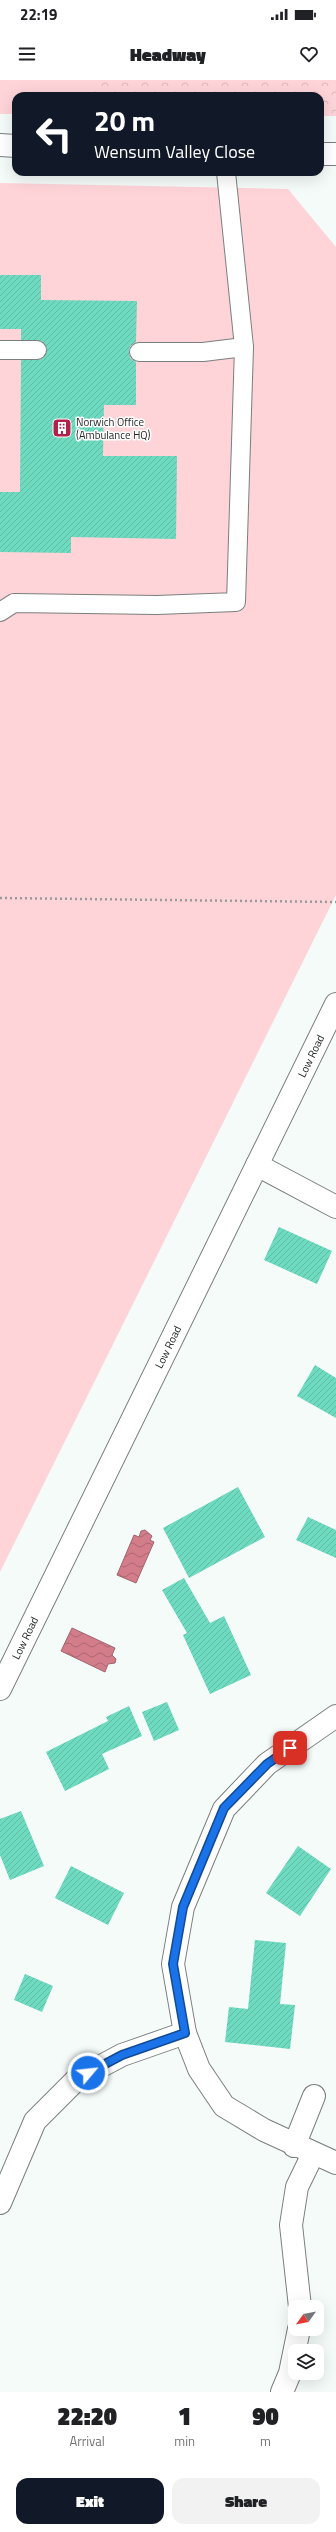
<!DOCTYPE html>
<style>
body{margin:0;font-family:"Titillium Web",sans-serif;background:#f2f2f2;color:#202124;height:100vh;display:flex;flex-direction:column;font-size:15px;white-space:nowrap}
*{box-sizing:border-box;margin:0}
p{font-size:13px;color:#757577}
.icon{flex:none;width:22px;height:22px;fill:none;stroke:currentColor;stroke-width:2;stroke-linecap:round;stroke-linejoin:round}
.map{position:relative;height:2312px;overflow:hidden}
.drawer{display:flex;flex-direction:column;background:#fff;flex:1}
.drawer>*{flex:none}
.banner{position:absolute;left:12px;top:12px;width:312px;height:84px;border-radius:12px;box-shadow:0 4px 16px #0002;background:#111827;color:#fff;overflow:hidden}
.needle{width:26px;rotate:237deg}
.fabs{position:absolute;left:288px;top:2220px;display:grid;gap:8px}
.fabs a{display:grid;place-items:center;width:36px;height:36px;border-radius:8px;background:#fff;box-shadow:0 4px 16px #0002;font-size:20px}
.pin{position:absolute;display:grid;place-items:center;width:34px;height:34px;color:#fff;margin:-17px;border-radius:8px;box-shadow:0 2px 6px #0006}
.me{position:absolute;width:44px;margin:-22px;rotate:62deg;stroke-linejoin:round;filter:drop-shadow(0 0 3px #0008)}
.turn{display:flex;align-items:center;gap:14px;height:84px;padding:0 16px;font-size:18px}
.turn .icon{width:52px;height:52px;stroke-width:2.5}
.turn b{display:block;font-size:28px;line-height:34px}
.eta{display:flex;justify-content:space-evenly;align-items:center;height:68px;text-align:center}
.eta b{font-size:24px;font-weight:800;line-height:28px}
.action{display:flex;gap:8px;margin-top:auto;padding:8px 16px}
.action a{flex:1;height:46px;border-radius:12px;background:#111827;color:#fff;font-size:16px;font-weight:800;line-height:46px;text-align:center}
.action a+a{background:#f2f2f2;color:#202124}
.status{display:flex;justify-content:space-between;align-items:center;height:28px;padding:0 20px;background:#fff;direction:ltr}
.status svg{height:11px;fill:currentColor}
header{display:flex;justify-content:space-between;align-items:center;height:52px;padding:0 16px;background:#fff;font-size:18px;font-weight:800}
.map>svg:first-child{display:block}
.grass{fill:#fed4d9}
.forest{fill:url(#forest-crowns)}
.water{fill:url(#water-waves);stroke:#a0646d}
.building{fill:url(#building-hatch)}
.lines{fill:none;stroke-linecap:round;stroke-linejoin:round}
.service-casing{stroke:#7a7f7e;stroke-width:20}
.minor-casing{stroke:#7a7f7e;stroke-width:24}
.tertiary-casing{stroke:#7a7f7e;stroke-width:24}
.path{stroke:#979c9a;stroke-width:2.5;stroke-dasharray:2 3;stroke-linecap:butt}
.service{stroke:#fff;stroke-width:18}
.minor{stroke:#fff;stroke-width:22}
.tertiary{stroke:#fff;stroke-width:22}
.route-casing{stroke:#114b97;stroke-width:10}
.route{stroke:#1a73e8;stroke-width:7}
.labels{text-anchor:middle;dominant-baseline:central;stroke-width:3;stroke-linejoin:round;paint-order:stroke}
.poi-label{font-size:11px;fill:#272a29;stroke:#fff;text-anchor:start}
.street-label{font-size:11px;fill:#272a29;stroke:#fff}
</style>
<div class="status"><b>22:19</b><svg viewBox="0 0 49 12"><path d="M0 12V9h3v3zM5 12V6h3v6zM10 12V3h3v9zM15 12V0h3v12zM26 1h20v11H26zM47 4h2v5h-2z"/></svg></div>
<header><svg class="icon" aria-label="menu" viewBox="0 0 24 24"><path d="M4 6h16M4 12h16M4 18h16"/></svg>Headway<svg class="icon" aria-label="heart" viewBox="0 0 24 24"><path d="M12 20l-8-8c-3-5 5-10 8-4 3-6 11-1 8 4z"/></svg></header>
<div class="map">
<svg width="336" height="2312" viewBox="0 0 336 2312">
<defs>
<pattern id="forest-crowns" width="20" height="18" patternUnits="userSpaceOnUse"><rect width="20" height="18" fill="#fed4d9"/><path d="M2 6a3 3 0 1 1 6 0M12 15a3 3 0 1 1 6 0" fill="none" stroke="#dab6ba"/></pattern>
<pattern id="water-waves" width="16" height="10" patternUnits="userSpaceOnUse"><rect width="16" height="10" fill="#d47d8a"/><path d="M0 5q4-4 8 0t8 0" fill="none" stroke="#ac6771"/></pattern>
<pattern id="building-hatch" width="6" height="6" patternUnits="userSpaceOnUse"><rect width="6" height="6" fill="#6edabf"/><path d="M-1 1l2-2M0 6l6-6M5 7l2-2" fill="none" stroke="#5fbba4"/></pattern>
</defs>
<rect width="100%" height="100%" fill="#f4fbf9"/>
<g class="grass">
<path d="M0,0H336V36H320V16H16V34H0Z"/>
<path d="M0,103L288,109L336,167V815L0,1492Z"/>
</g>
<path class="forest" d="M102,0H336V36H320V16H88L97,2Z"/>
<g class="water">
<path d="M145,1450L152,1456L150,1460L154,1462L136,1503L117,1495L134,1455L139,1457L141,1451Z"/>
<path d="M72,1548L115,1568L112,1575L116,1579L115,1583L108,1584L105,1592L61,1571Z"/>
</g>
<g class="building">
<path d="M0,195H41V220L137,221L136,262L130,266L129,272L130,278L136,282V325H104L103,376H177L176,459L71,457V473L0,472V412H20L21,280L42,279L47,270L42,261L21,260V249H0Z"/>
<path d="M279,1147L332,1171L317,1204L264,1180Z"/>
<path d="M315,1285L336,1298V1338L297,1316Z"/>
<path d="M238,1407L265,1457L189,1498L163,1448Z"/>
<path d="M308,1437L336,1450V1478L296,1460Z"/>
<path d="M184,1498L210,1543L224,1536L251,1595L210,1614L183,1555L187,1553L162,1510Z"/>
<path d="M167,1622L179,1650L154,1661L142,1632Z"/>
<path d="M129,1626L142,1656L102,1674L109,1689L65,1711L46,1672L108,1641L106,1637Z"/>
<path d="M21,1731L44,1786L10,1800L0,1775V1739Z"/>
<path d="M298,1766L331,1789L300,1836L266,1813Z"/>
<path d="M71,1786L124,1813L108,1845L55,1818Z"/>
<path d="M255,1860L286,1863L280,1924L295,1925L290,1969L225,1962L229,1927L248,1929Z"/>
<path d="M25,1894L53,1906L42,1932L14,1920Z"/>
</g>
<g class="lines">
<g class="service-casing">
<g id="service">
<path d="M0,270H37"/>
<path d="M139,272H203L244,267"/>
<path d="M0,532L14,523L157,525L236,522L244,267L226,92"/>
</g>
</g>
<g class="minor-casing">
<g id="minor">
<path d="M0,65L16,66"/>
<path d="M320,74H336"/>
<path d="M257,1085L336,1127"/>
<path d="M336,1636L267,1684L224,1729L183,1827L173,1884L185,1953L199,1989L224,2026L264,2050L336,2083"/>
<path d="M294,2066L314,2016"/>
<path d="M0,2123L35,2041L77,1999L122,1975L185,1953"/>
<path d="M300,2227L291,2145L297,2107L313,2074"/>
<path d="M282,2312L290,2293L299,2249"/>
</g>
</g>
<g class="tertiary-casing">
<path id="tertiary" d="M0,1609L336,924"/>
</g>
<path class="path" d="M0,818L336,822"/>
<use href="#service" class="service"/>
<use href="#minor" class="minor"/>
<use href="#tertiary" class="tertiary"/>
</g>
<g class="lines">
<g class="route-casing">
<path id="route" d="M88,1993L122,1975L185,1953L173,1884L183,1827L224,1728L267,1684L290,1668"/>
</g>
<use href="#route" class="route"/>
</g>
<defs>
<g id="building-square" transform="scale(1)"><rect x="-9" y="-9" width="18" height="18" rx="4" fill="#b3214b" stroke="#fff"/><path d="M-4-6H4V6H1V3H-1V6H-4ZM-2.5-4.3h1.7v1.8h-1.7ZM.8-4.3h1.7v1.8H.8ZM-2.5-1h1.7V.8h-1.7ZM.8-1h1.7V.8H.8Z" fill="#fff"/></g>
</defs>
<g fill-rule="evenodd">
<use href="#building-square" x="62" y="348"/>
</g>
<g class="labels">
<g class="poi-label">
<text x="76" y="342">Norwich Office<tspan x="76" dy="13">(Ambulance HQ)</tspan></text>
</g>
<g class="street-label">
<text transform="translate(311 976) rotate(-64)">Low Road</text>
<text transform="translate(168 1267) rotate(-64)">Low Road</text>
<text transform="translate(25 1558) rotate(-64)">Low Road</text>
</g>
</g>
</svg>
<div class="fabs">
<a><svg class="needle" viewBox="-14 -14 28 28"><path d="M0-13l5 13h-10z" fill="#e53935"/><path d="M0 13l5-13h-10z" fill="#757577"/></svg></a>
<a><svg class="icon" aria-label="layers" viewBox="0 0 24 24"><path d="M12 4l9 5-9 5-9-5zM3 14l9 5 9-5"/></svg></a>
</div>
<div class="pin" style="left:290px;top:1668px;background:#d93025"><svg class="icon" aria-label="arrive" viewBox="0 0 24 24"><path d="M6 21V4h12l-3 4 3 4H6"/></svg></div>
<svg class="me" style="left:88px;top:1993px" viewBox="-20 -20 40 40"><circle r="17" fill="#1a73e8" stroke="#fff" stroke-width="3"/><path d="M0-11L8 9 0 5-8 9z" fill="#fff"/></svg>
<div class="banner">
<div class="turn"><svg class="icon" aria-label="left" viewBox="0 0 24 24"><path d="M17 20v-9H6M10 6l-5 5 5 5"/></svg><div><b>20 m</b>Wensum Valley Close</div></div>
</div>
</div>
<section class="drawer">
<div class="eta">
<div><b>22:20</b><p>Arrival</p></div>
<div><b>1</b><p>min</p></div>
<div><b>90</b><p>m</p></div>
</div>
<div class="action"><a>Exit</a><a>Share</a></div>
</section>
